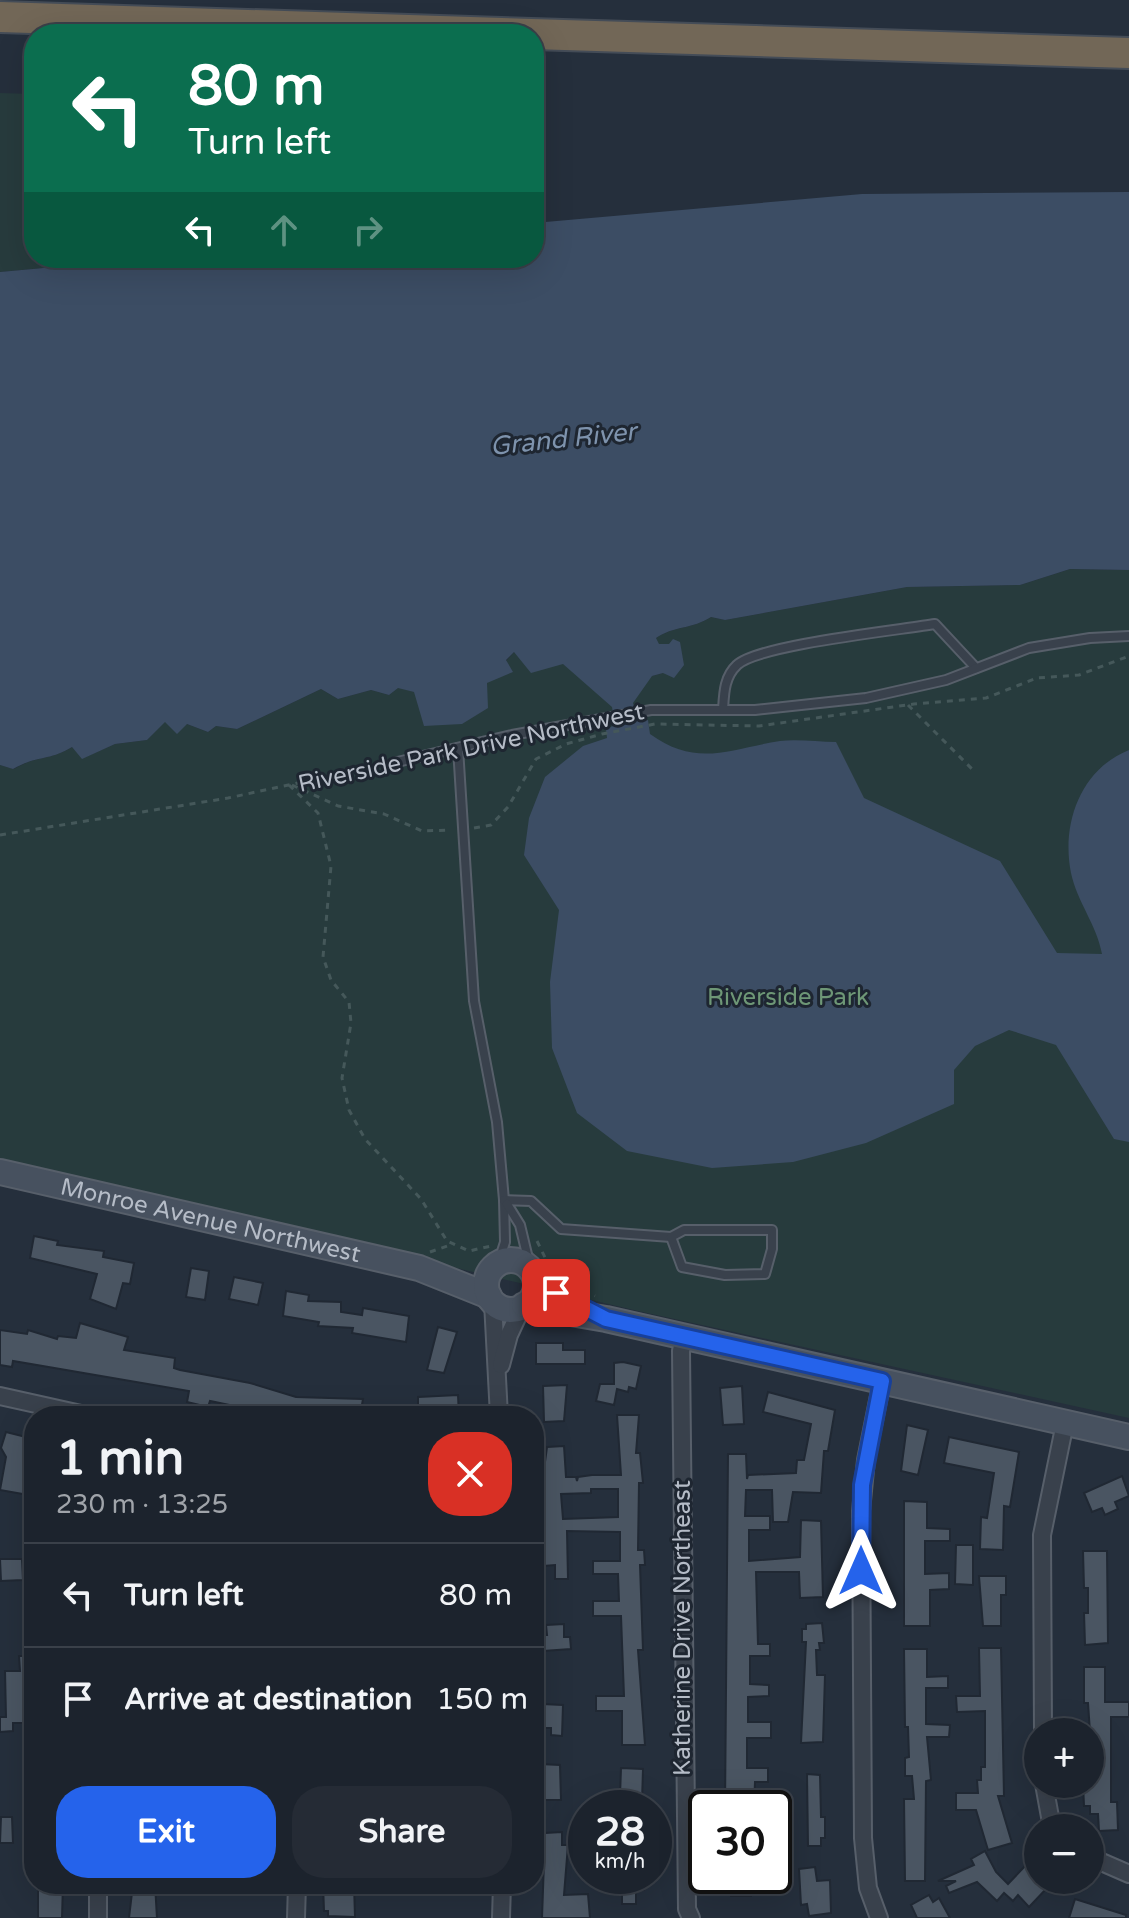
<!DOCTYPE html>
<meta charset="utf-8">
<style>
body{margin:0;font-family:"Varela Round",sans-serif;background:#252b35;color:#f1f3f6;height:100vh;display:flex;flex-direction:column;font-size:30px;white-space:nowrap}
*{box-sizing:border-box;margin:0}
p{font-size:26px;color:#a0a4aa}
.icon{flex:none;width:44px;height:44px;fill:none;stroke:currentColor;stroke-width:2;stroke-linecap:round;stroke-linejoin:round}
.map{position:relative;flex:1;overflow:hidden}
.drawer{position:absolute;left:24px;top:1406px;width:520px;height:488px;display:flex;flex-direction:column;background:#1c232d;border-radius:32px;box-shadow:0 8px 32px #0002,0 0 0 2px #3a4049}
.drawer>*{flex:none}
.hud{position:absolute;left:24px;top:24px;width:520px;height:244px;border-radius:32px;box-shadow:0 8px 32px #0002,0 0 0 2px #3a4049;background:#0b6e4f;color:#fff;overflow:hidden}
.controls{position:absolute;left:1024px;top:1718px;display:grid;gap:16px}
.controls a{display:grid;place-items:center;width:80px;height:80px;border-radius:50%;background:#1c232d;box-shadow:0 8px 32px #0002,0 0 0 2px #3a4049;font-size:40px}
.speed{position:absolute;left:568px;top:1790px;display:flex;gap:16px;font-size:40px;font-weight:700;text-align:center}
.speed>*{display:grid;place-content:center;width:104px;height:104px;border-radius:50%;background:#1c232d;box-shadow:0 8px 32px #0002,0 0 0 2px #3a4049;line-height:1}
.speed small{font-size:20px;font-weight:400}
.speed .limit{border:4px solid #111;border-radius:12px;background:#fff;color:#111}
.pin{position:absolute;display:grid;place-items:center;width:68px;height:68px;color:#fff;margin:-34px;border-radius:16px;box-shadow:0 4px 12px #0006}
.me{position:absolute;width:88px;margin:-44px;rotate:0deg;stroke-linejoin:round;filter:drop-shadow(0 0 6px #0008)}
.turn{display:flex;align-items:center;gap:28px;height:168px;padding:0 32px;font-size:36px}
.turn .icon{width:104px;height:104px;stroke-width:2.5}
.turn b{display:block;font-size:56px;line-height:68px}
.lanes{display:flex;align-items:center;height:76px;padding:0 32px;background:#0003;justify-content:center;gap:40px;direction:ltr}
.lanes .off{opacity:.35}
.round{display:grid;place-items:center;flex:none;width:84px;height:84px;border-radius:32px;background:#252b35}
.overview{display:flex;align-items:center;justify-content:space-between;height:136px;padding:0 32px}
h1{font-size:48px;font-weight:700;line-height:60px}
.cta{display:flex;gap:16px;margin-top:auto;padding:16px 32px}
.cta a{flex:1;height:92px;border-radius:32px;background:#2563eb;color:#fff;font-size:32px;font-weight:700;line-height:92px;text-align:center}
.cta a+a{background:#252b35;color:#f1f3f6}
ul{padding:0;list-style:none}
li{display:flex;align-items:center;gap:24px;height:104px;padding:0 32px;border-top:2px solid #3a4049}
li div{flex:1}
li b{display:block;font-size:30px}
li em{font-style:normal}
.map>svg:first-child{display:block}
.green{fill:#273b3d}
.water{fill:#3c4d64}
.building{fill:#4a5562;stroke:#202833;stroke-width:2;fill-rule:evenodd}
.lines{fill:none;stroke-linecap:round;stroke-linejoin:round}
.lane-casing{stroke:#575f6a;stroke-width:12}
.street-casing{stroke:#575f6a;stroke-width:20}
.secondary-casing{stroke:#575f6a;stroke-width:28}
.highway-casing{stroke:#444c57;stroke-width:34}
.path{stroke:#45585a;stroke-width:3;stroke-dasharray:6 6;stroke-linecap:butt}
.lane{stroke:#39414c;stroke-width:8}
.street{stroke:#39414c;stroke-width:16}
.secondary{stroke:#47515f;stroke-width:24}
.highway{stroke:#726757;stroke-width:30}
.route-casing{stroke:#184099;stroke-width:20}
.route{stroke:#2563eb;stroke-width:14}
.labels{text-anchor:middle;dominant-baseline:central;stroke-width:6;stroke-linejoin:round;paint-order:stroke}
.street-label{font-size:24px;fill:#b5bcc7;stroke:#1e2631}
.park-label{font-size:24px;fill:#6e9776;stroke:#1e2631}
.water-label{font-size:26px;font-style:italic;fill:#7e93ad;stroke:#1e2631}
</style>
<div class="map">
<svg width="1129" height="1918" viewBox="0 0 1129 1918">
<rect width="100%" height="100%" fill="#252f3c"/>
<g class="green">
<path d="M0,93L34,94V258H152L0,272Z"/>
<path d="M1070,569L1129,570V1418L638,1311L0,1160V765L14,769C37,755 50,761 72,747L83,758L115,744L147,740L165,721L187,724L208,732L216,726L237,729L321,689L338,699L371,690L389,695L398,687L414,692L487,683L514,652L563,664L652,676L663,673L669,644H658L656,638C673,626 693,629 711,617L725,620L907,587L1020,585Z"/>
</g>
<path class="water" d="M1129,192V570L1070,569L1020,585L907,587L725,620L711,617C693,629 673,626 656,638L659,644H669L673,639L680,642L684,665L674,678L663,673L652,676L633,703L639,722L648,720L650,734C697,768 729,749 780,741C798,739 818,742 836,742L864,798L1000,861L1057,953L1102,954C1097,925 1077,902 1071,873C1061,823 1081,769 1129,750V1142L1114,1139L1056,1045L1009,1030L975,1046L954,1070V1104L866,1143L793,1162L712,1168L627,1151L577,1113L552,1048L550,982L559,910L524,855L529,818L545,777L583,746L607,738L606,729L615,725L612,707L563,664L531,673L514,652L506,660L513,672L487,683L488,708L462,724L424,726L414,692L398,688L389,695L371,690L338,699L321,689L237,729L216,726L208,732L187,724L177,734L165,722L147,740L115,744L82,759L72,747C50,761 37,755 13,769L0,765V272L152,258H534V223L862,194Z"/>
<g class="building">
<path d="M34,1236L58,1241L57,1245L104,1251L103,1257L134,1263L130,1284L123,1283L116,1309L90,1299L97,1274L30,1258Z"/>
<path d="M191,1268L209,1271L205,1300L186,1297Z"/>
<path d="M234,1277L263,1283L258,1305L229,1299Z"/>
<path d="M286,1291L309,1295L308,1301L341,1302V1312L362,1315L363,1308L409,1316L406,1342L352,1333L353,1328L318,1326L319,1322L283,1316Z"/>
<path d="M80,1323L128,1337L124,1350L175,1358L174,1368L180,1370L250,1383L296,1397L363,1399L360,1416H282L210,1401L208,1407L187,1402L189,1391L13,1361L12,1367L0,1365V1330L27,1334L28,1330L57,1339L58,1336L76,1338Z"/>
<path d="M438,1327L457,1332L444,1373L427,1370Z"/>
<path d="M536,1343H563V1350H585V1364H536Z"/>
<path d="M623,1362L641,1366L636,1389L629,1387L628,1392L617,1389L614,1405L596,1401L600,1384H614V1363Z"/>
<path d="M567,1385L564,1421L544,1422L543,1386Z"/>
<path d="M742,1386L744,1424L723,1425L720,1388Z"/>
<path d="M768,1392L835,1410L828,1451H824L821,1493L793,1492L788,1522H773L772,1490H746L745,1516H770V1530H749V1561L800,1557L801,1520L821,1521L823,1597L800,1598L799,1572H756L758,1644H770V1656H750V1684L769,1685V1696L748,1697V1722H771V1738H747V1768H768V1782H755L754,1808H725L728,1454H746L747,1479L748,1475L796,1473L797,1460H804L811,1424L763,1412Z"/>
<path d="M458,1395L459,1416H418V1397Z"/>
<path d="M617,1415H639L636,1453H640L643,1483H639L638,1550H644L645,1565H640L643,1650H638L645,1745H622V1711H596V1696H624L621,1616H593V1601H619L618,1574H593V1561H620V1532L567,1531L568,1579H555V1565L543,1566L539,1498L541,1462H545L547,1447L564,1446L566,1477H576L577,1481L578,1477L592,1475H621ZM591,1489H618V1517L563,1519L561,1494L591,1493Z"/>
<path d="M907,1425L928,1430L918,1475L901,1471Z"/>
<path d="M6,1432L34,1439V1496L0,1490L6,1457L1,1448Z"/>
<path d="M949,1437L1019,1452L1010,1507L1004,1506L1003,1550L980,1549L981,1517L987,1518L994,1473L944,1463Z"/>
<path d="M1122,1476L1129,1496L1115,1502L1118,1509L1105,1515L1102,1508L1092,1512L1084,1493Z"/>
<path d="M904,1501L927,1502V1528L950,1529V1541H925V1574L949,1573V1589L930,1590V1626H904Z"/>
<path d="M956,1545H973V1585L955,1584Z"/>
<path d="M1083,1551H1107L1108,1643L1085,1645L1084,1613H1088V1588H1084Z"/>
<path d="M0,1559H22L23,1580L1,1581Z"/>
<path d="M979,1576H1006V1595H1001V1626H983Z"/>
<path d="M822,1623L824,1643H819L820,1650H816L817,1675H825L823,1742L801,1743L806,1642H802V1629H806V1624Z"/>
<path d="M564,1624V1637H570L571,1649L543,1651L542,1635H547L546,1625Z"/>
<path d="M979,1648H1001L1004,1796H998L1012,1843L988,1850L976,1810H956V1793H978L977,1780H981V1767H985V1711L957,1712L956,1696H980Z"/>
<path d="M904,1649H927V1677L948,1676V1688H926V1724L950,1725L949,1737H927L931,1780L926,1781L925,1881H905L904,1799H914L912,1776H905V1758L909,1757L908,1727H905Z"/>
<path d="M19,1656H34V1723H13V1731L0,1732V1717H6L5,1671H20Z"/>
<path d="M1084,1667H1105V1702H1129V1717H1111V1802H1117L1118,1830L1099,1831L1098,1814H1090V1806H1084L1083,1784H1090V1732L1088,1703H1084Z"/>
<path d="M542,1704L563,1705L562,1736L551,1735V1728H542Z"/>
<path d="M540,1764L560,1765L561,1800H541Z"/>
<path d="M621,1768L643,1769L642,1802L628,1801V1796H620Z"/>
<path d="M807,1774L820,1775L821,1817H825V1838H821V1846H808Z"/>
<path d="M1,1817H12L13,1843H0Z"/>
<path d="M562,1832V1845H568L564,1895L588,1894L590,1918H542L545,1833Z"/>
<path d="M985,1851L996,1872L1008,1884L1026,1865L1048,1887L1029,1907L1018,1895L1013,1901L1004,1893L997,1901L977,1882L949,1893L946,1886L956,1881H938L974,1865L971,1859Z"/>
<path d="M815,1867L817,1881L830,1880L831,1913L809,1916L807,1904L801,1905L799,1869Z"/>
<path d="M622,1876H644V1890H636V1904H622Z"/>
<rect x="731" y="1876" width="20" height="20"/>
<path d="M38,1884H63L62,1918H38Z"/>
<path d="M133,1884H155L157,1918H129Z"/>
<path d="M323,1884H354L355,1917L328,1916V1911H324Z"/>
<path d="M929,1895L933,1902L939,1898L950,1918H917L911,1905Z"/>
<path d="M1075,1899L1126,1915V1918H1069Z"/>
</g>
<g class="lines">
<g class="lane-casing">
<g id="lane">
<path d="M723,710C724,694 724,677 737,665C757,645 900,630 935,624L976,668"/>
<path d="M458,748L474,1001L497,1122L504,1200L505,1242L498,1264"/>
<path d="M393,763L512,735L651,710H755L866,698L946,680L1029,648L1090,638L1129,636"/>
<path d="M504,1200L531,1201L561,1229L671,1237"/>
<path d="M507,1204L520,1225L531,1271"/>
<path d="M684,1230H772V1249L765,1274L725,1275L682,1267L671,1237Z"/>
</g>
</g>
<g class="street-casing">
<g id="street">
<path d="M493,1302L499,1416"/>
<path d="M684,1337L681,1351L687,1909L691,1918"/>
<path d="M501,1365L509,1335L522,1307"/>
<path d="M0,1396L90,1416"/>
<path d="M1043,1732L1042,1535L1065,1423"/>
<path d="M1044,1784L1052,1828"/>
<path d="M1090,1857L1129,1874"/>
<path d="M98,1884V1918"/>
<path d="M296,1918L297,1884"/>
<path d="M501,1918L502,1884"/>
<path d="M879,1918L868,1888L863,1838L861,1511L866,1460L882,1381"/>
</g>
</g>
<g class="secondary-casing">
<g id="secondary">
<path id="s1" d="M0,1172L419,1268L489,1296"/>
<circle cx="511" cy="1285" r="25"/>
<path d="M524,1305L606,1319L1129,1437"/>
</g>
</g>
<g class="highway-casing">
<path id="highway" d="M0,17L1129,53"/>
</g>
<g class="path">
<path d="M908,705L975,772"/>
<path d="M289,785L318,813L331,866L323,957L331,980L349,1002L351,1023L342,1078L349,1110L365,1139L421,1199L447,1241L469,1251L491,1246"/>
<path d="M292,785L338,806L384,814L422,831L451,830"/>
<path d="M474,828L491,825L508,807L536,759L566,744L602,734L655,724L759,726L914,704L986,698L1037,678L1079,675L1129,656"/>
<path d="M0,835L228,798L382,765"/>
<path d="M537,1241L554,1276L595,1296"/>
<path d="M430,1252L453,1244"/>
</g>
<use href="#lane" class="lane"/>
<use href="#street" class="street"/>
<use href="#secondary" class="secondary"/>
<use href="#highway" class="highway"/>
</g>
<g class="lines">
<g class="route-casing">
<path id="route" d="M556,1293L606,1319L882,1381L862,1485L861,1571"/>
</g>
<use href="#route" class="route"/>
</g>
<g class="labels">
<g class="street-label">
<text transform="translate(471 748) rotate(-12)">Riverside Park Drive Northwest</text>
<text stroke="none"><textPath href="#s1" startOffset="216">Monroe Avenue Northwest</textPath></text>
<text transform="translate(682 1628) rotate(-90)">Katherine Drive Northeast</text>
</g>
<g class="park-label">
<text x="788" y="997">Riverside Park</text>
</g>
<g class="water-label">
<text transform="translate(563 439) rotate(-6)">Grand River</text>
</g>
</g>
</svg>
<div class="controls">
<a>+</a>
<a>−</a>
</div>
<div class="speed"><div>28<small>km/h</small></div><div class="limit">30</div></div>
<div class="pin" style="left:556px;top:1293px;background:#d93025"><svg class="icon" aria-label="arrive" viewBox="0 0 24 24"><path d="M6 21V4h12l-3 4 3 4H6"/></svg></div>
<svg class="me" style="left:861px;top:1571px" viewBox="-20 -20 40 40"><path d="M0-17L14 15 0 8-14 15z" fill="#2563eb" stroke="#fff" stroke-width="4"/></svg>
<div class="hud">
<div class="turn"><svg class="icon" aria-label="left" viewBox="0 0 24 24"><path d="M17 20v-9H6M10 6l-5 5 5 5"/></svg><div><b>80 m</b>Turn left</div></div>
<div class="lanes"><svg class="icon" aria-label="left" viewBox="0 0 24 24"><path d="M17 20v-9H6M10 6l-5 5 5 5"/></svg><svg class="icon off" aria-label="ahead" viewBox="0 0 24 24"><path d="M12 20V5M6 11l6-6 6 6"/></svg><svg class="icon off" aria-label="right" viewBox="0 0 24 24"><path d="M7 20v-9h11M14 6l5 5-5 5"/></svg></div>
</div>
<section class="drawer">
<div class="overview"><div><h1>1 min</h1><p>230 m · 13:25</p></div><a class="round" style="background:#d93025;color:#fff"><svg class="icon" aria-label="close" viewBox="0 0 24 24"><path d="M6 6l12 12M18 6L6 18"/></svg></a></div>
<ul>
<li><svg class="icon" aria-label="left" viewBox="0 0 24 24"><path d="M17 20v-9H6M10 6l-5 5 5 5"/></svg><div><b>Turn left</b></div><em>80 m</em></li>
<li><svg class="icon" aria-label="arrive" viewBox="0 0 24 24"><path d="M6 21V4h12l-3 4 3 4H6"/></svg><div><b>Arrive at destination</b></div><em>150 m</em></li>
</ul>
<div class="cta"><a>Exit</a><a>Share</a></div>
</section>
</div>
